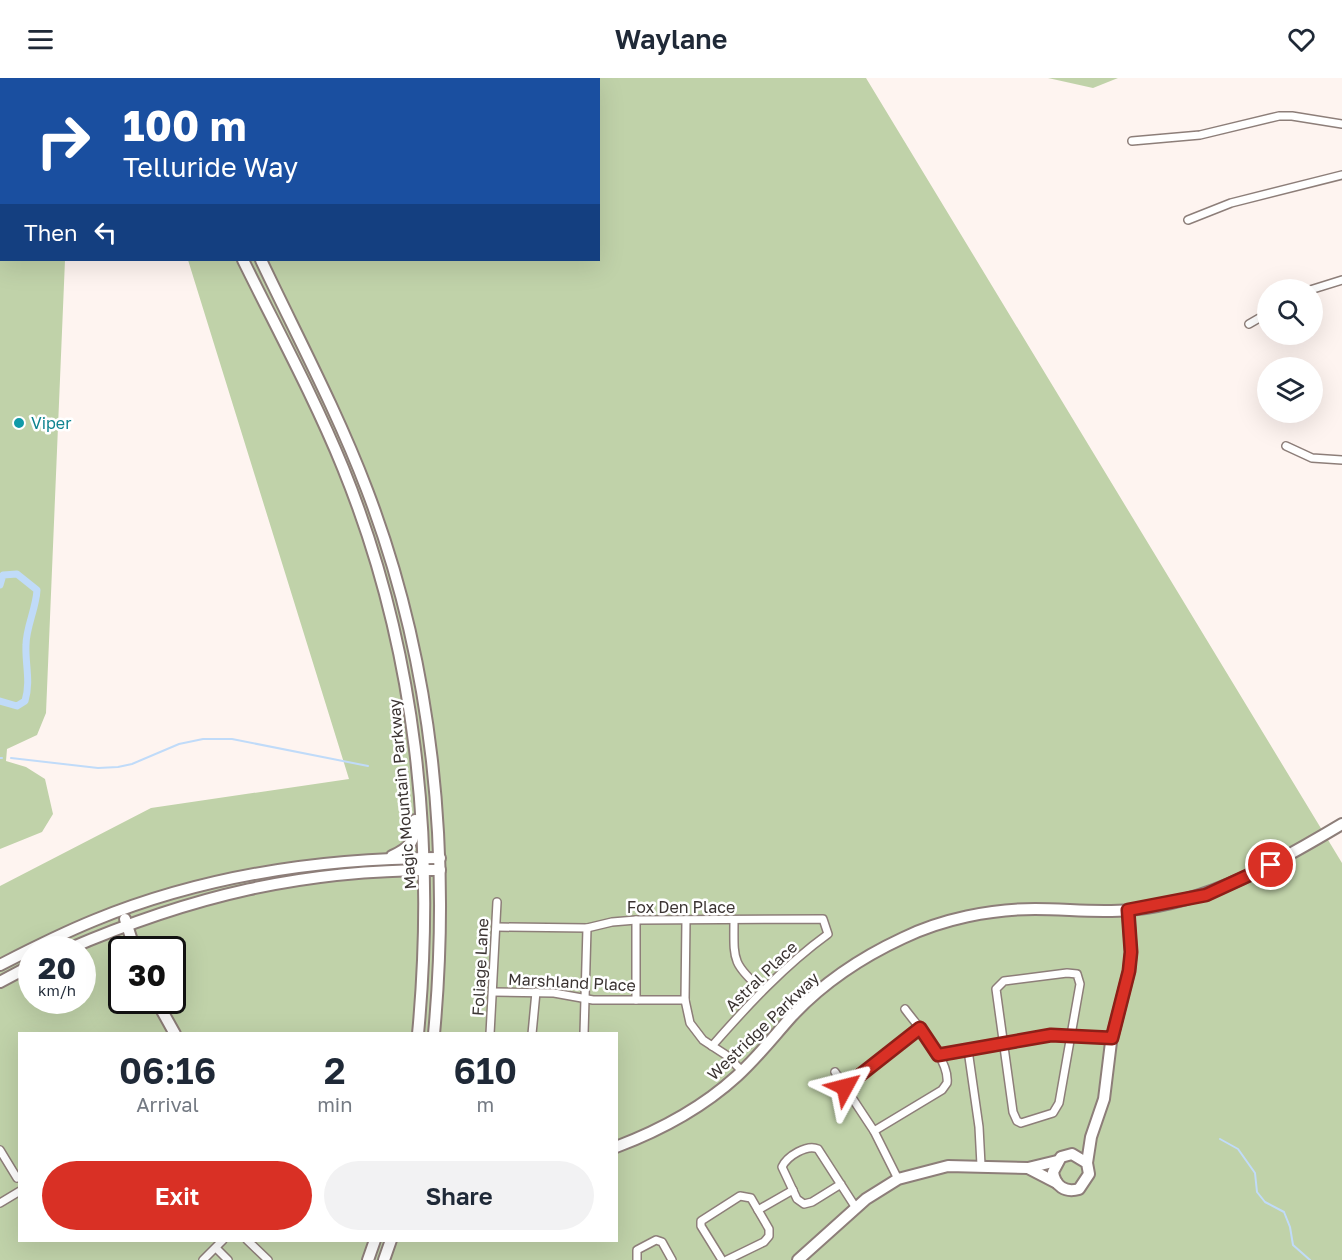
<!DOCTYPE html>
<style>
body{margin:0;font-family:"Golos Text",sans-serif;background:#f2f2f3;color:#1f2937;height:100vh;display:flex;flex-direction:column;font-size:22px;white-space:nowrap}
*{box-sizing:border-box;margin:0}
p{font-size:20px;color:#747a83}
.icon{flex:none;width:33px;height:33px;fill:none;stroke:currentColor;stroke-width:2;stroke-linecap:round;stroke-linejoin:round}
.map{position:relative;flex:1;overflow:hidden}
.panel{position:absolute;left:18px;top:954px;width:600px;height:210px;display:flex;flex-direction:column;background:#fff;border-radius:0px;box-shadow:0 6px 24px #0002}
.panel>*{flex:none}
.hud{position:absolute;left:0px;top:0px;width:600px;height:183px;box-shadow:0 6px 24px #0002;background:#1a4fa0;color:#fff;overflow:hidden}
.tools{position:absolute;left:1257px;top:201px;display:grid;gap:12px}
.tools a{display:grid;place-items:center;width:66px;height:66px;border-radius:50%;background:#fff;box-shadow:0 6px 24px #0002;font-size:30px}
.speed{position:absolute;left:18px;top:858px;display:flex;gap:12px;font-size:30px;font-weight:700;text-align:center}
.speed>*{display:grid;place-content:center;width:78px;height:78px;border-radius:50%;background:#fff;box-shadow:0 6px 24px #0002;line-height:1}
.speed small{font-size:15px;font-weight:400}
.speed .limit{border:3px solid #111;border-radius:9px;background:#fff;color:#111}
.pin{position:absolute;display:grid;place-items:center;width:51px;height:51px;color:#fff;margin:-26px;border:3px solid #fff;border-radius:50%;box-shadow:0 2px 6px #0007}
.me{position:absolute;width:66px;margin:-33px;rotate:52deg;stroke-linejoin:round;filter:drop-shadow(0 0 4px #0008)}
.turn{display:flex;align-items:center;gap:21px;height:126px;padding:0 24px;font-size:27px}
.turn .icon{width:78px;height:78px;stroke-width:2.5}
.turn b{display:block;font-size:42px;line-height:51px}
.then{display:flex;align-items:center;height:57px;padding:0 24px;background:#0003;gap:12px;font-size:22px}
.eta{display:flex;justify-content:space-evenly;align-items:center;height:102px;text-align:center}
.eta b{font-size:36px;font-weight:600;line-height:42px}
.primary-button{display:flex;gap:12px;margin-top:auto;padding:12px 24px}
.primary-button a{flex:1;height:69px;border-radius:36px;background:#d93025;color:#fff;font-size:24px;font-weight:600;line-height:69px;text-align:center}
.primary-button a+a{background:#f2f2f3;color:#1f2937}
header{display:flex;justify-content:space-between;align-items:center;height:78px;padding:0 24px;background:#fff;font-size:27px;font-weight:600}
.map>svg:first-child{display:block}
.green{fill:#c0d2a9;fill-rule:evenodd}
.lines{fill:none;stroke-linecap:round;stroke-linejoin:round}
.stream{stroke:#c0dbf9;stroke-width:2}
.canal{stroke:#c0dbf9;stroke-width:7}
.street-casing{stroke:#8d7e79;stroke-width:10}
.secondary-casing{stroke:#8d7e79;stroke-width:14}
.street{stroke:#fff;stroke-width:7}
.secondary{stroke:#fff;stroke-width:10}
.route-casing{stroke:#8d1f18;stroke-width:15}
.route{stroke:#d93025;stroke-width:10}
.culture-dot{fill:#0f9aa8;stroke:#fff;stroke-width:2}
.labels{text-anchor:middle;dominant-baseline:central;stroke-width:5;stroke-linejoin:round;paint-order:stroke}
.culture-label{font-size:16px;fill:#0d838f;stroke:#fff;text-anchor:start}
.street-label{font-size:16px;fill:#3b3432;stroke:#fff}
</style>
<header><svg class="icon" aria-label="menu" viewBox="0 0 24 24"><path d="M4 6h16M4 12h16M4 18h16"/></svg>Waylane<svg class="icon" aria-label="heart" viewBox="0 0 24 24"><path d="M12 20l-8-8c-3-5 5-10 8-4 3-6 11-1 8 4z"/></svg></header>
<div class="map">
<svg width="1342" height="1182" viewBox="0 0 1342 1182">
<rect width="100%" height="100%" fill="#fef4f0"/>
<g class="green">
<path d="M0,0L141,1L2,2V182H65L46,635L37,657L7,671L6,683L26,689L45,701L53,736L42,754L0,771Z"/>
<path d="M175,0H866L1342,785V1182H0V808L151,730L349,701L188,182H598V2ZM32,872H82V922H32ZM122,872H172V922H122ZM20,956H616V1162H20Z"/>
<path d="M1048,0H1118L1093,10Z"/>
</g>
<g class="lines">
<g class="stream">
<path d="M0,680H2"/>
<path d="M11,680L98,690L118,689L132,686L179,666L203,661H232L368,688"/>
<path d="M1220,1061L1238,1071L1255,1095L1257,1114L1265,1124L1284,1134L1290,1149L1293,1167L1310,1182"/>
</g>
<path class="canal" d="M0,507L3,497L17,496L37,512C36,531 26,549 26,567C25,586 31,603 25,623L17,628L0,623"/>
<g class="street-casing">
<g id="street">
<path d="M1132,63L1200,57L1279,38H1292L1342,46"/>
<path d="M1188,142L1231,125L1342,97"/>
<path d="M1310,212L1342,202"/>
<path d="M1249,246L1268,235"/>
<path d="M1286,368L1312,380L1342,382"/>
<path d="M686,842L685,922L690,945L703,962L726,977L742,993"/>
<path d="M734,842C734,881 731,885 762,912"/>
<path d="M497,849L587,850L612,844L636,842L823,841L828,856C784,888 748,927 712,968"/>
<path d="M1067,895L1077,896L1080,906L1059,1025L1053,1035L1021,1045L1017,1043L1013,1034L996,911L1004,903Z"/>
<path d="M493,914L554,915L593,922H685"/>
<path d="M636,922V842"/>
<path d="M490,956L497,824"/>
<path d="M532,956L536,914"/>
<path d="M584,956L587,850"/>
<path d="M968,972L979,1049L981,1087"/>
<path d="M938,977L1051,957L1112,960"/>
<path d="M835,994L874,1053L898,1101"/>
<path d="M845,1009L920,950"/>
<path d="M874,1053L942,1012L947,1005C950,982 918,949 905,931"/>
<path d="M0,1072L17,1100"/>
<path d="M841,1106L812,1124L804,1126L797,1121L782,1089C787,1078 807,1066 818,1071L856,1130"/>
<path d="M0,1125L20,1113"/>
<path d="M758,1132L793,1112"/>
<path d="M247,1162L268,1182"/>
<path d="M216,1170L228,1182"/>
<path d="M203,1182L223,1162"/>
<path d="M637,1182V1172L656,1162L662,1164L672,1182"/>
<path d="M722,1182L701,1148V1143L740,1118L751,1120L769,1151V1158L764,1164L727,1182"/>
</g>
</g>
<g class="secondary-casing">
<g id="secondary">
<path d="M176,0L177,2"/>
<path d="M196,0L197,2"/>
<path d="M243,182C277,251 314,319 343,390C416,570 436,764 418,956"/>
<path d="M261,182C297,258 337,333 367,412C433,585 451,772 434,956"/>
<path d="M392,778C410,770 416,763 415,742"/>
<path d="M125,841L135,872"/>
<path d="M66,872C191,818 303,791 440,792"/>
<path d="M0,887C31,871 63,855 95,842C205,797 322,780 440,780"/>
<path d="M0,904L32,887"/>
<path d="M156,922L175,956"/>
<path d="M616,1069C661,1052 702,1030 737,998C757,980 774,958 792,938C823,905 862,879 903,860C942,841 991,831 1035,831C1067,831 1098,835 1130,832C1210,824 1275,786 1342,746"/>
<path d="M1087,1085L1072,1076L1061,1079L1053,1094C1055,1108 1065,1115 1079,1111L1089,1096L1087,1085L1091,1059L1104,1021L1111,964L1129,893L1131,874L1128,832"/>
<path d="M1028,1090L1057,1105"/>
<path d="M368,1182L375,1162"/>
<path d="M384,1182L391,1162"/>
<path d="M798,1182L866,1121L898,1101L948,1088L1028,1090L1057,1083"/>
</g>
</g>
<use href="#street" class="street"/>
<use href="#secondary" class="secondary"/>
</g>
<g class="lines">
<g class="route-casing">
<path id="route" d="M845,1009L920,950L938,977L1051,957L1112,960L1129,893L1131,874L1128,832L1206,817L1271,787"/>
</g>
<use href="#route" class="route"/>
</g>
<circle class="culture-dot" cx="19" cy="345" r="6"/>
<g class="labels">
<g class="culture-label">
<text x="31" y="345">Viper</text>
</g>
<g class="street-label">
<text transform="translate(402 716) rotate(-95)">Magic Mountain Parkway</text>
<text x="681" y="829">Fox Den Place</text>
<text transform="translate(480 889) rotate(-87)">Foliage Lane</text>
<text transform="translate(761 898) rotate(-44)">Astral Place</text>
<text transform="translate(572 904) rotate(3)">Marshland Place</text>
<text transform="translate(763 948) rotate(-44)">Westridge Parkway</text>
</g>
</g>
</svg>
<div class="tools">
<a><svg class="icon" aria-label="search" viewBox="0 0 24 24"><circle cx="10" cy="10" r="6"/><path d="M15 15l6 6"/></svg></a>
<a><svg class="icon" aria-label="layers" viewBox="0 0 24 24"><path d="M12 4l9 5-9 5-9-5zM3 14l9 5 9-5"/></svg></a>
</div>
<div class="speed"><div>20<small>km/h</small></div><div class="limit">30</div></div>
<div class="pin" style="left:1271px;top:787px;background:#d93025"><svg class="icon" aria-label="arrive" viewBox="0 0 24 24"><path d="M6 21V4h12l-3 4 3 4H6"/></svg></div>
<svg class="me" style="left:845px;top:1009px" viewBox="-20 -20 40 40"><path d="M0-17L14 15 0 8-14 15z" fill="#d93025" stroke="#fff" stroke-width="4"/></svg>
<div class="hud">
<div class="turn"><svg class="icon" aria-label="right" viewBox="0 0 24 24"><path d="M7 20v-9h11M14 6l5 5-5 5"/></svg><div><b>100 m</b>Telluride Way</div></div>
<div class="then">Then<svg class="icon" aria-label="left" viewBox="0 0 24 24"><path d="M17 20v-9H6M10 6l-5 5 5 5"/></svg></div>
</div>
<section class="panel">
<div class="eta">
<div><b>06:16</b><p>Arrival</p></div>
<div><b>2</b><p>min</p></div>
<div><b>610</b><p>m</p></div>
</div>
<div class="primary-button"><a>Exit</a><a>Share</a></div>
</section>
</div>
